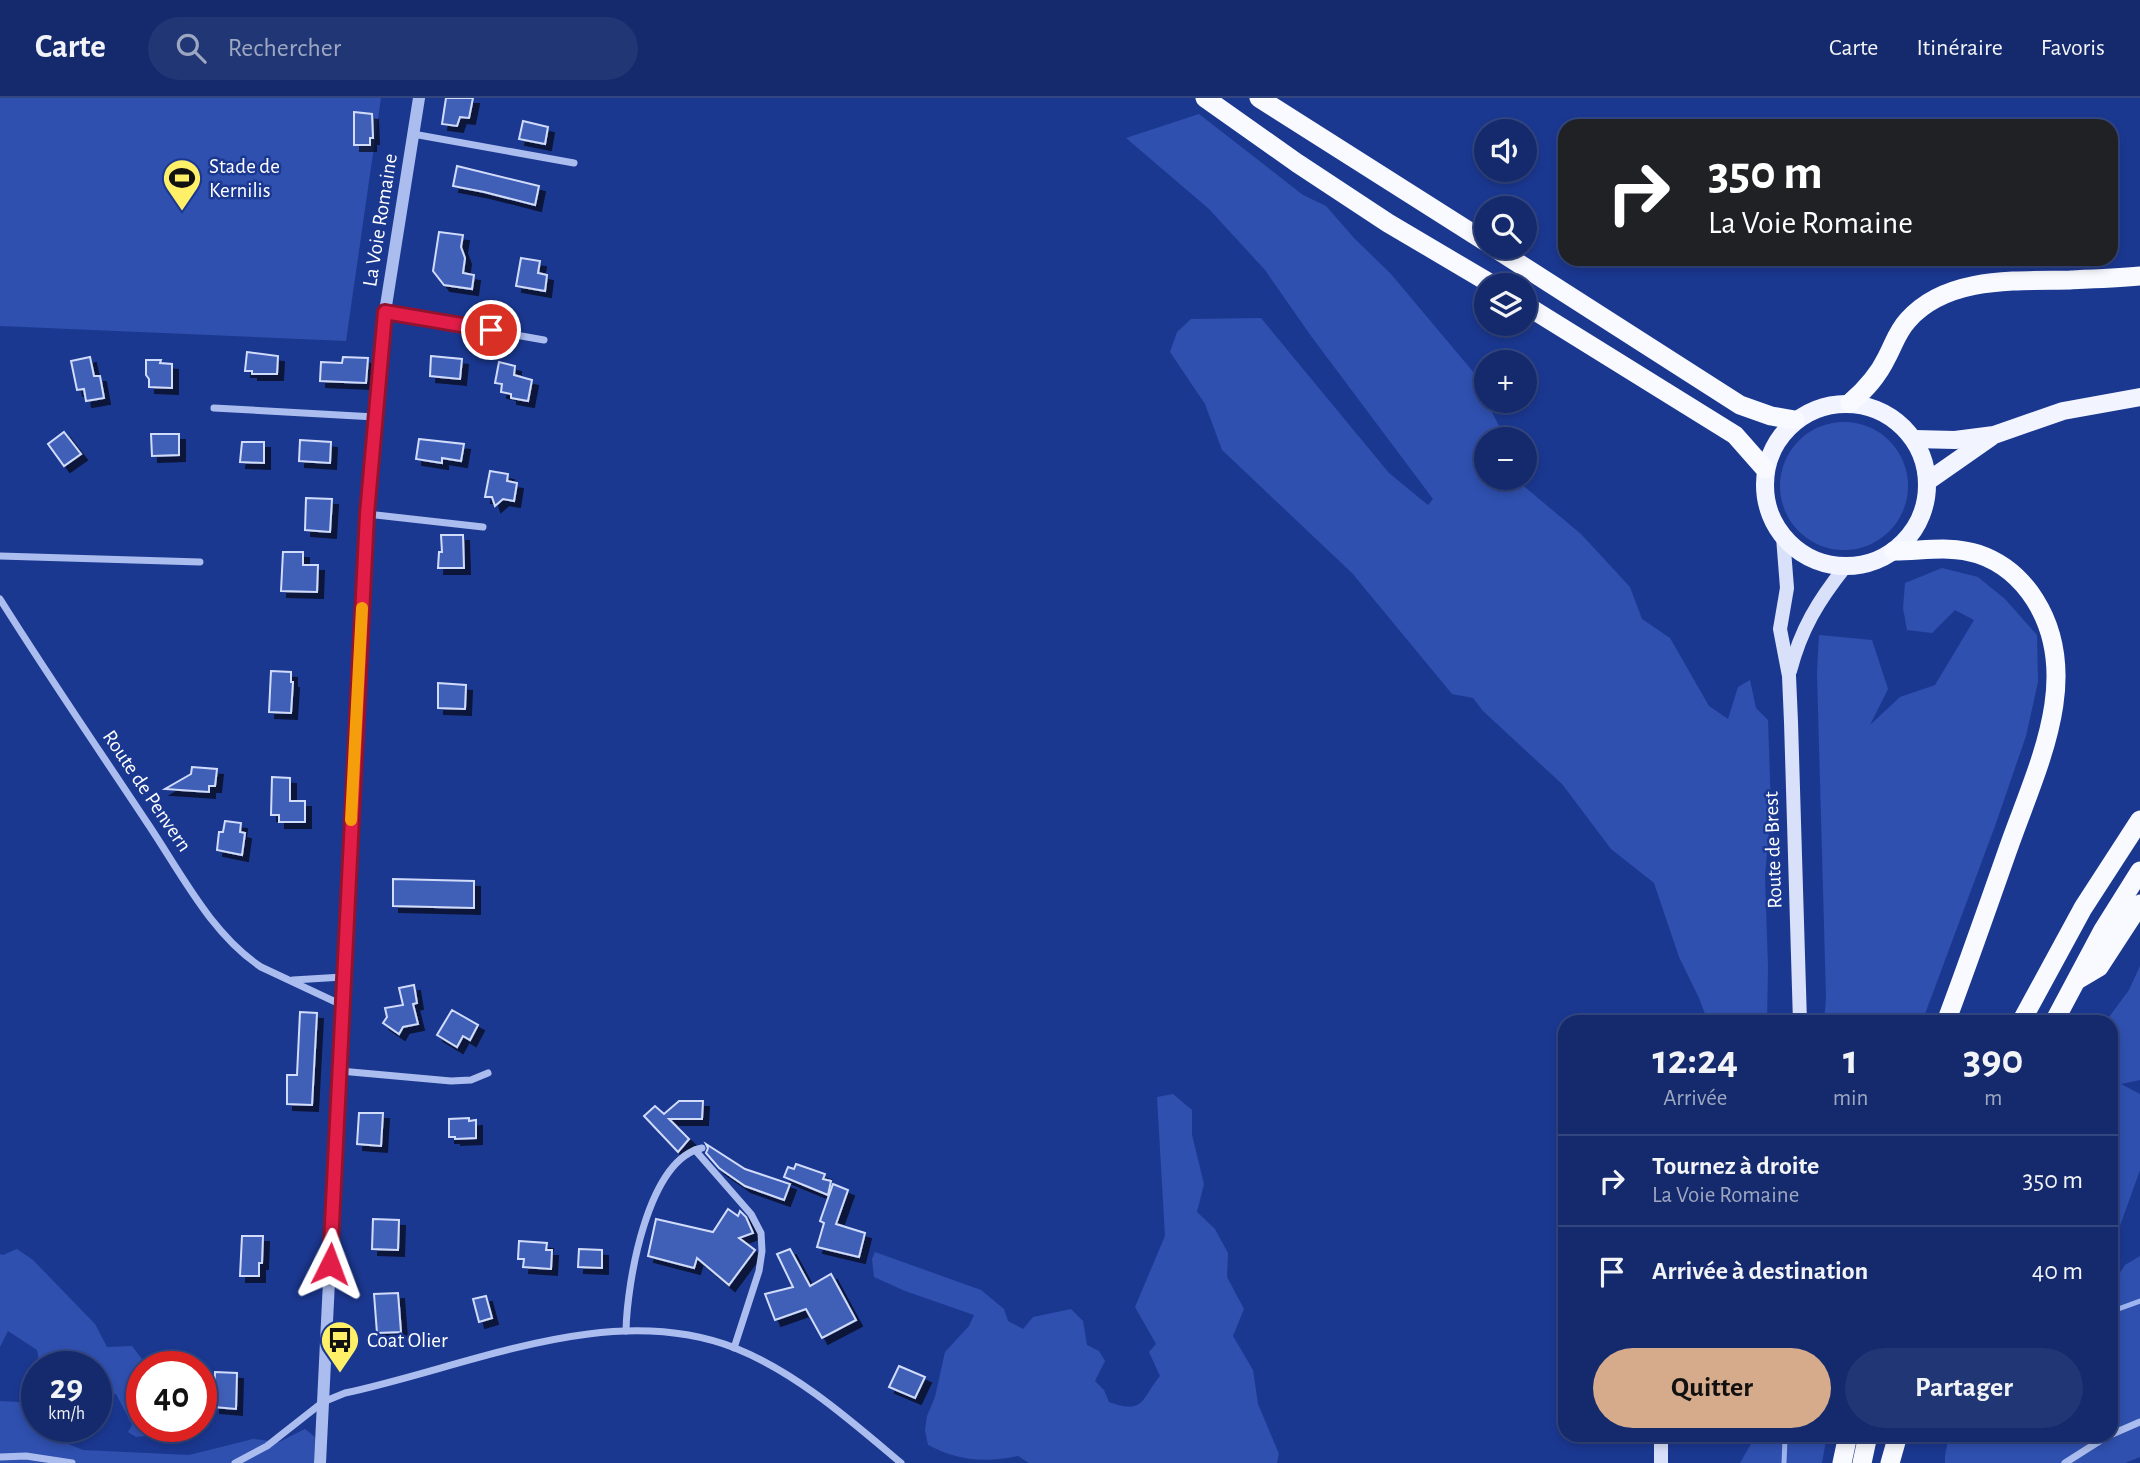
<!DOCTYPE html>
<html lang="fr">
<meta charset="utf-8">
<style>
body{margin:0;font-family:"Alegreya Sans",sans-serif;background:#213675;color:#f1f3f6;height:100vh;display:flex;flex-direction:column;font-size:26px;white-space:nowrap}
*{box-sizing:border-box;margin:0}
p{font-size:23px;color:#9da7c2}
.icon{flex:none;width:38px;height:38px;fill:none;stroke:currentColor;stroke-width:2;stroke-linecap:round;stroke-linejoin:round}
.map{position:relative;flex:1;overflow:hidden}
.panel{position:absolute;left:1558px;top:917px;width:560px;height:427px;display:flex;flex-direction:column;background:#142a6d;border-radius:21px;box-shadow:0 4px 10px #0003,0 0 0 2px #334680}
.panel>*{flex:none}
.guide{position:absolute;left:1558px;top:21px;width:560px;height:147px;border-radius:21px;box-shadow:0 4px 10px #0003,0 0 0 2px #334680;background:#202124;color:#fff;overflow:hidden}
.controls{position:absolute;left:1474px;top:21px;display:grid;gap:14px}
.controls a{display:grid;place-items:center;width:63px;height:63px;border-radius:50%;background:#142a6d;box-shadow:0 4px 10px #0003,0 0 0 2px #334680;font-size:35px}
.speed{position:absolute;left:21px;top:1253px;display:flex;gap:14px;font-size:35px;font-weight:700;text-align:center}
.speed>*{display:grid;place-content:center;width:91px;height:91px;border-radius:50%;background:#142a6d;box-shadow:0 4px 10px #0003,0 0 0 2px #334680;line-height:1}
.speed small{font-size:18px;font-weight:400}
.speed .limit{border:10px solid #d22;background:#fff;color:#111}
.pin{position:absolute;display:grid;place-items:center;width:60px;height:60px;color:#fff;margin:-30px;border:4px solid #fff;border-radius:50%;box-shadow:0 2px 7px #0007}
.me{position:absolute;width:77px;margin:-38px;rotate:3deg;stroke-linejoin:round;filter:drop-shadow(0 0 5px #0008)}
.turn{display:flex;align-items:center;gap:24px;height:147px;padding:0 35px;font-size:32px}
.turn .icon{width:91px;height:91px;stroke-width:2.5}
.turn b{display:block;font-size:49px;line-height:60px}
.eta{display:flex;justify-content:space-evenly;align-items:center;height:119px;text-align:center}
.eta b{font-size:42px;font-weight:700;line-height:49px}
.cta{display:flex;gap:14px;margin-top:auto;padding:14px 35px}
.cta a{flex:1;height:80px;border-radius:42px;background:#d6ab8b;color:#111;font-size:28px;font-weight:700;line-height:80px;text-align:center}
.cta a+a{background:#213675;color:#f1f3f6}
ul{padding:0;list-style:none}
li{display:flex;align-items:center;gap:21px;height:91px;padding:0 35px;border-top:2px solid #334680}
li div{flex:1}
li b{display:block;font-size:26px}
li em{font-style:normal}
header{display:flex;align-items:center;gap:42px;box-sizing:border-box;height:98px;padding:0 35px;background:#142a6d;border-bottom:2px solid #334680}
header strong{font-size:33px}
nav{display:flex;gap:38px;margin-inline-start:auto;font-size:24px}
.search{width:490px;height:63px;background:#213675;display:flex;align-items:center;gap:18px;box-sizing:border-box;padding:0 24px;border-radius:38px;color:#9da7c2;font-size:26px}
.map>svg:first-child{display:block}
.green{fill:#2f50af}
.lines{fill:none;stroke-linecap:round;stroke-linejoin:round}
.stream{stroke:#9eb5f0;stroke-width:5}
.building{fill:#405eb7;stroke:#d1dcfa;stroke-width:2;filter:url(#shadow)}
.minor{stroke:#abbdee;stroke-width:7}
.tertiary{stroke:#abbdee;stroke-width:12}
.secondary{stroke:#d8e0fa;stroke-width:14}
.primary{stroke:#f2f5ff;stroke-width:18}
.trunk{stroke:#f8faff;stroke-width:19}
.route-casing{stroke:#92132f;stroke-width:18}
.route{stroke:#e11d48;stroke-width:12}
.slow{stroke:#f59e0b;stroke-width:12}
.labels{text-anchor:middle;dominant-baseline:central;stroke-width:5;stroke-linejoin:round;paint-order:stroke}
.poi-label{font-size:21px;fill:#fff;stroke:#1b3891;text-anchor:start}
.street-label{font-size:21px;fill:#fff;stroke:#1b3891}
</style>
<header>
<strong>Carte</strong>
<div class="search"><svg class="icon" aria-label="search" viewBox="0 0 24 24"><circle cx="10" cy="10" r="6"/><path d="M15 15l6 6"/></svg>Rechercher</div>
<nav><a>Carte</a><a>Itinéraire</a><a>Favoris</a></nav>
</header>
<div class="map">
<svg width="2140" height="1365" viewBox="0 0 2140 1365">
<defs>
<filter id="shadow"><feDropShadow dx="6" dy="6" stdDeviation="0" flood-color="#0009"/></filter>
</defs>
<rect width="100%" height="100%" fill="#1b3891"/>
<g class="green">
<path d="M0,0H381L346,243L0,228Z"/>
<path d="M1199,16L1303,97L1326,108L1354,140L1391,176L1485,288L1486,303L1506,341H1486V380H1514L1581,436L1630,489L1642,521L1670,540L1709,608L1728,621L1738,589L1750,582L1756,610L1768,622L1771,710L1765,778L1768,870L1767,924H1708L1699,900L1679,859L1654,785L1611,751L1562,686L1483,613L1473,600L1452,596L1352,475L1222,352L1205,306L1170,254L1177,234L1191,221L1261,220L1389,375L1428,407L1433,401L1311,238L1265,172L1209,111L1126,40Z"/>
<circle cx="1844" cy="388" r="64"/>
<path d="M1942,470L1978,479L2005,501L2037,537L2038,584L2026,638L1995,728L1922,924H1824L1826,900L1817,575L1819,537L1872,542L1888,591L1870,627L1900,599L1935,587L1974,522L1955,512L1932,535L1907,532L1903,510L1905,485Z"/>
<path d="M2140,868V982L2121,986L2140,996V1072L2111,1153L2110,924H2109V919L2129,892Z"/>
<path d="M1173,996L1192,1012V1037L1204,1086L1197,1114L1215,1131L1228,1155L1227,1179L1244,1211L1233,1238L1253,1272L1258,1306L1279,1356L1277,1365H1029L1018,1358C984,1365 959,1363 928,1347L925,1332L927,1318L935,1299L945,1254L969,1228L974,1217L905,1193L874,1179L872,1161L875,1154L981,1192L1004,1211L1008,1223L1023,1231L1033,1219L1071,1211L1083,1223L1087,1247L1099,1253L1105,1263L1095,1283L1104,1292L1109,1304C1145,1317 1141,1301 1160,1278L1149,1254L1156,1246L1135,1209L1165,1138L1157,999Z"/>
<path d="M17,1151L33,1162L95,1226L107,1249L132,1248L148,1269H142V1328H176V1335L136,1339L128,1334L132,1327L116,1296L108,1298L96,1297V1269L40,1268L37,1252L8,1233L0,1249V1156L3,1157Z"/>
<path d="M2140,1158V1359L2125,1365H1945V1358L1949,1337H2110L2111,1188L2125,1167Z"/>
<path d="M0,1303L37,1305V1328H52L56,1341L83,1352L189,1357L253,1341L279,1344L305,1331L315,1339L314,1365H0Z"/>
<path d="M1756,1337H1827L1822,1365H1740Z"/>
</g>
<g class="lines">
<g class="stream">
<path d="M2110,1214L2140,1203"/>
<path d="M1784,1365L1785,1341L1788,1337"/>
</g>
</g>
<g class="building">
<path d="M446,0H473L469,20L460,19L457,28L442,26Z"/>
<path d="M354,14L372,16L373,40H370V47H354Z"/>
<path d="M523,23L548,29L545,46L519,41Z"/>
<path d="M457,68L539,88L535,107L484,94L453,88Z"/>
<path d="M439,134L463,137L461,149L465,160L463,175L474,177L472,191L444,187L433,173Z"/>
<path d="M521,160L540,163L538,175L547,177L545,193L516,188Z"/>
<path d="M247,254L278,258L277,276H252V273H245Z"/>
<path d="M431,258L462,261L460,281L430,278Z"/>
<path d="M90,259L94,278H100L104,300L86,303L84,291L77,292L71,263Z"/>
<path d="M343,259L368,260L366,285L320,283L321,264L342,265Z"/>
<path d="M146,262H161L160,265L172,266V290L149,289V281L146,277Z"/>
<path d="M499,264L515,268L514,277L532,282L528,303L511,300V296L501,294L502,286L495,285Z"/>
<path d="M64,334L81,356L64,368L48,346Z"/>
<path d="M151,336H179V357L152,358Z"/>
<path d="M419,341L464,346L461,363L442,360V365L416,361Z"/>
<path d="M300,342L331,344L330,365L299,363Z"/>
<path d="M242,344H264V365L240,364Z"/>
<path d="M490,373L508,376L507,383L517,385L514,403L503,401L495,408L492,399H485Z"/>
<path d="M306,400L332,401L330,434L305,432Z"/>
<path d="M441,437H463L464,470H438L439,454H442Z"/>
<path d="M283,454H303V467H318L317,494L281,493Z"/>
<path d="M271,573L291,574V584H293L291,615L269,614Z"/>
<path d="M438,585L466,587L465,611L438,610Z"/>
<path d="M192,669L217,671L215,688H209V694L165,691L191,676Z"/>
<path d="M272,679L290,680V703H305V724H279V717H271Z"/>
<path d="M225,723L241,725L240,734L245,735L242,757L217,752L219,734H223Z"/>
<path d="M393,781L474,783V810L393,808Z"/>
<path d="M414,887L417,905L413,906L418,926L403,929L399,936L383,925L387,919L385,910L403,907L399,890Z"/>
<path d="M452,912L478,927L470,942L463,938L457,949L437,937Z"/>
<path d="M300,914L317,915L312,1007L287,1006V977H297Z"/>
<path d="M679,1003H703L702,1021H669L689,1041L678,1054L644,1018L655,1008L664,1016Z"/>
<path d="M359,1015H383L381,1048L357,1046Z"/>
<path d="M469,1020V1023L476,1022V1040L455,1041V1039H449V1021Z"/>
<path d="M706,1046L745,1071L790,1086L784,1102L745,1088L719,1070L706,1055L708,1050Z"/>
<path d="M796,1066L825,1076L823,1081L831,1083L828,1097L784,1079L788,1069L794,1071Z"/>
<path d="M833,1086L848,1092L836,1126L865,1135L859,1159L817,1149L824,1125L820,1123Z"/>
<path d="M728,1111L738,1118L740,1113L746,1119L753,1135L739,1140L755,1152L729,1187L697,1160L694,1170L648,1158L656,1121L713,1134Z"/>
<path d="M373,1121L399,1122L398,1152L372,1151Z"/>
<path d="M242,1138H263L262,1165H259V1178H240Z"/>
<path d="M519,1143L547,1145L546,1152H552L551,1171L523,1169L524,1161H518Z"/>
<path d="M579,1151L602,1152V1170L578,1169Z"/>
<path d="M790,1151L810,1188L831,1176L856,1222L822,1240L806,1211L775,1222L765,1196L793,1189L777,1156Z"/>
<path d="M398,1195L401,1234L377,1235L374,1196Z"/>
<path d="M486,1198L492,1220L479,1224L473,1201Z"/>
<path d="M899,1268L925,1279L915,1300L889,1289Z"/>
<path d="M215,1274L237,1275L236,1311L214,1309Z"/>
</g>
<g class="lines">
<g class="minor">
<path d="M413,36L574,65"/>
<path d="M385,214L544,242"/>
<path d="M214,310L375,319"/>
<path d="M367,416L483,429"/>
<path d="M0,458L200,464"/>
<path d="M0,501C47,576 97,649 146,723C180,773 210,835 261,869L342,907"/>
<path d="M293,882L343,879"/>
<path d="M340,973L451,983L471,982L488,975"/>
<path d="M695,1052L751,1116L761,1135L762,1153L759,1173L734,1250"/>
<path d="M626,1233C627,1185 647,1062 702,1050"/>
<path d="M2110,1337L2140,1324"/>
<path d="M0,1359L26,1358L72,1365"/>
<path d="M235,1365L267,1348L323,1304L345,1295C468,1269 610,1201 735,1250C797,1275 850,1322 901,1365"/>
<path d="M2065,1365L2109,1337"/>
</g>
<path class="tertiary" d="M320,1365L367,416L385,214L419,0"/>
<g class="secondary">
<path d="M1783,439L1787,490L1780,531L1789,578L1791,624L1800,924"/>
<path d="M1790,573C1801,531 1818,503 1845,469"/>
<path d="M1661,1337V1365"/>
</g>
<g class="primary">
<circle cx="1846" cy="387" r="81"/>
<path d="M1914,341L1955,342L1994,337L2063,313L2140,299"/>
<path d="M1928,383L1991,339"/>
</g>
<g class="trunk">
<path d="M1205,0L1297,65L1388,125L1493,187"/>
<path d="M1259,0L1486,144"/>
<path d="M1493,149L1740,307L1771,318L1795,322"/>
<path d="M1524,206L1735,337L1765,371"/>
<path d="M1850,305C1866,291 1878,278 1887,259C1894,246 1897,234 1908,222C1947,178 2016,183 2070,182C2093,181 2117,180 2140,178"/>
<path d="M1894,453C1923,453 1950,447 1978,456C2002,464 2021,480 2035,502C2085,581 2034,675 2007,754C1987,811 1967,868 1946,924"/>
<path d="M2077,882L2099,869L2140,806"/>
<path d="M2021,924L2083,810L2140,722"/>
<path d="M2054,924L2103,832L2140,773"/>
<path d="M1842,1365L1848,1337"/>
<path d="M1862,1365L1868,1337"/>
<path d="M1890,1365L1898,1337"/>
</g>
</g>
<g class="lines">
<g class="route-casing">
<path id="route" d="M330,1166L367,416L385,214L491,232"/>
</g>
<use href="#route" class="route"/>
<path class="slow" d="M351,722L362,510"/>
</g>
<defs>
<g id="stadium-pin" transform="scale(2.0125)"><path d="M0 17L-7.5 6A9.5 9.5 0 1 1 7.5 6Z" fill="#fff068" stroke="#1b3891"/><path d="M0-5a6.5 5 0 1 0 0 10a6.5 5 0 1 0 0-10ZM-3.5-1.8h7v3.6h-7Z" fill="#111"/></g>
<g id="bus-pin" transform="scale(2.0125)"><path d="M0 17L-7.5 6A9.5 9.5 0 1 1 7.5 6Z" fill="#fff068" stroke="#1b3891"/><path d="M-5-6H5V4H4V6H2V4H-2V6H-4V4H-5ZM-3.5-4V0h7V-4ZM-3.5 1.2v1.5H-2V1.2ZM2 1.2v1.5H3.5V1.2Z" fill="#111"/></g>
</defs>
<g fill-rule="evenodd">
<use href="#stadium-pin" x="182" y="80"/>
<use href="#bus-pin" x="340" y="1242"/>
</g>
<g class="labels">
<g class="poi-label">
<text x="209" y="68">Stade de<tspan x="209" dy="24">Kernilis</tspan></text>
<text x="367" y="1242">Coat Olier</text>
</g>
<g class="street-label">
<text transform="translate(380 122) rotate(-81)">La Voie Romaine</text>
<text transform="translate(147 693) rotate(56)">Route de Penvern</text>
<text transform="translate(1773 752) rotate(-92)">Route de Brest</text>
</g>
</g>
</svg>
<div class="controls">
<a><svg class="icon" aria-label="sound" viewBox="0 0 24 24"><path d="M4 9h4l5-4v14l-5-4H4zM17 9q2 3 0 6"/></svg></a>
<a><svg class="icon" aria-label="search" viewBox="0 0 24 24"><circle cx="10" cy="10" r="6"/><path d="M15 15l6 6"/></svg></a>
<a><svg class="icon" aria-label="layers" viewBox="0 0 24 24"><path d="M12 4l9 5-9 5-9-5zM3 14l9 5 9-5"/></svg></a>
<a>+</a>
<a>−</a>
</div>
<div class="speed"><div>29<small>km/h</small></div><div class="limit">40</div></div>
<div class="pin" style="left:491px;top:232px;background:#d93025"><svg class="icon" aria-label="arrive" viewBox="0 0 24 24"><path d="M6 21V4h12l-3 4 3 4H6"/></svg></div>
<svg class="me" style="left:330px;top:1166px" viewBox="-20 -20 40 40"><path d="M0-17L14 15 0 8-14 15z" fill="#e11d48" stroke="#fff" stroke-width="4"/></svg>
<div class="guide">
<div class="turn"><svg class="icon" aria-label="right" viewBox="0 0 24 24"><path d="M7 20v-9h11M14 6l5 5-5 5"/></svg><div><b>350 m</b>La Voie Romaine</div></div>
</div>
<section class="panel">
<div class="eta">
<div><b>12:24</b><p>Arrivée</p></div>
<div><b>1</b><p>min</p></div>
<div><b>390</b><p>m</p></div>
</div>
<ul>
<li><svg class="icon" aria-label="right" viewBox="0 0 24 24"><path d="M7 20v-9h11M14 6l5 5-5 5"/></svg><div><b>Tournez à droite</b><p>La Voie Romaine</p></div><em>350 m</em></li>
<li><svg class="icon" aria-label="arrive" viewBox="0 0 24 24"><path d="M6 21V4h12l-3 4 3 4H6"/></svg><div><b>Arrivée à destination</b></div><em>40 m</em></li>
</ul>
<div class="cta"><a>Quitter</a><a>Partager</a></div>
</section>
</div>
